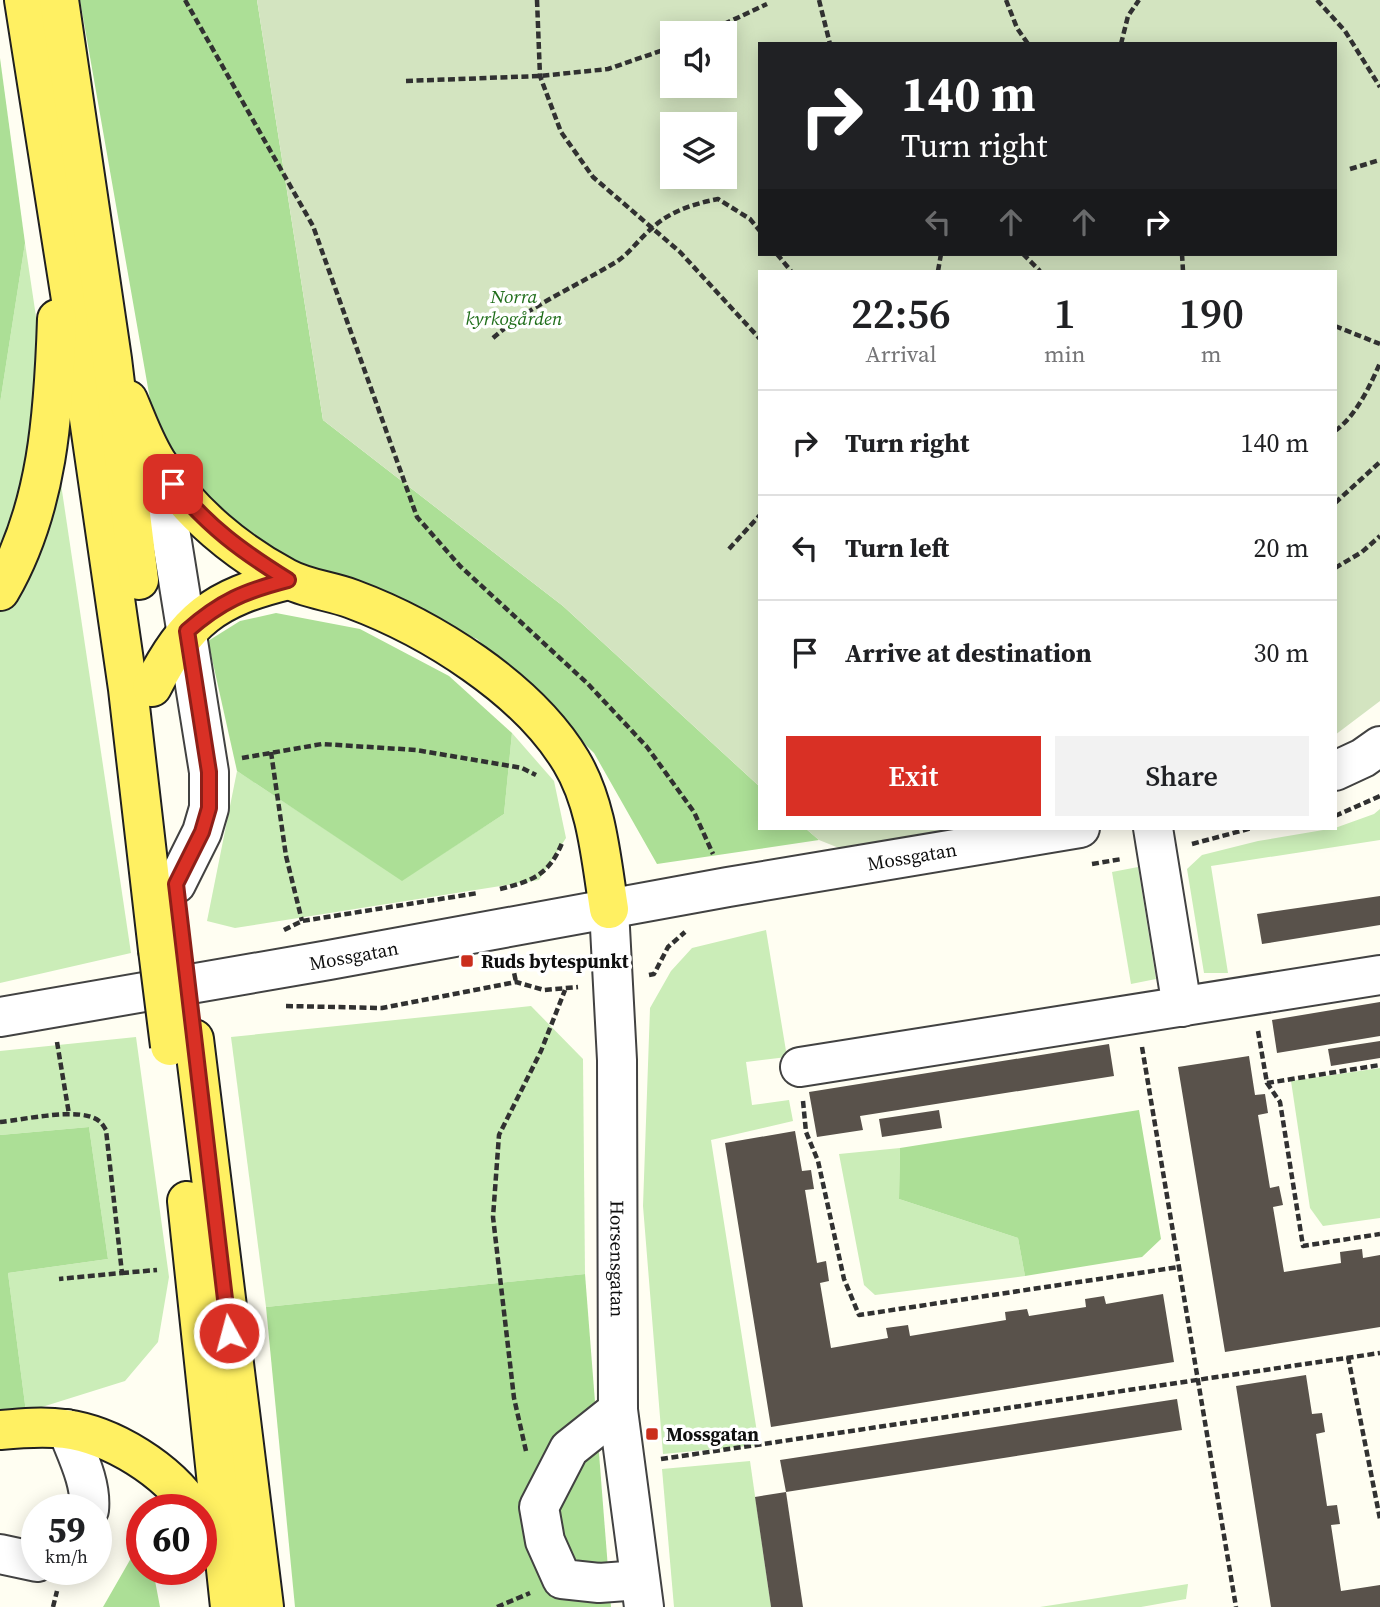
<!DOCTYPE html>
<meta charset="utf-8">
<style>
body{margin:0;font-family:"Source Serif 4",serif;background:#f2f2f2;color:#202124;height:100vh;display:flex;flex-direction:column;font-size:26px;white-space:nowrap}
*{box-sizing:border-box;margin:0}
p{font-size:23px;color:#757577}
.icon{flex:none;width:38px;height:38px;fill:none;stroke:currentColor;stroke-width:2;stroke-linecap:round;stroke-linejoin:round}
.map{position:relative;flex:1;overflow:hidden}
.panel{position:absolute;left:758px;top:270px;width:579px;height:560px;display:flex;flex-direction:column;background:#fff;border-radius:0px;box-shadow:0 4px 18px #0003}
.panel>*{flex:none}
.guide{position:absolute;left:758px;top:42px;width:579px;height:214px;border-radius:0px;box-shadow:0 4px 18px #0003;background:#202124;color:#fff;overflow:hidden}
.buttons{position:absolute;left:660px;top:21px;display:grid;gap:14px}
.buttons a{display:grid;place-items:center;width:77px;height:77px;border-radius:0px;background:#fff;box-shadow:0 4px 18px #0003;font-size:35px}
.speed{position:absolute;left:21px;top:1494px;display:flex;gap:14px;font-size:35px;font-weight:700;text-align:center}
.speed>*{display:grid;place-content:center;width:91px;height:91px;border-radius:50%;background:#fff;box-shadow:0 4px 18px #0003;line-height:1}
.speed small{font-size:18px;font-weight:400}
.speed .limit{border:10px solid #d22;background:#fff;color:#111}
.pin{position:absolute;display:grid;place-items:center;width:60px;height:60px;color:#fff;margin:-30px;border-radius:14px;box-shadow:0 4px 10px #0006}
.me{position:absolute;width:77px;margin:-38px;rotate:353deg;stroke-linejoin:round;filter:drop-shadow(0 0 5px #0008)}
.turn{display:flex;align-items:center;gap:24px;height:147px;padding:0 28px;font-size:32px}
.turn .icon{width:91px;height:91px;stroke-width:2.5}
.turn b{display:block;font-size:49px;line-height:60px}
.lanes{display:flex;align-items:center;height:66px;padding:0 28px;background:#0003;justify-content:center;gap:35px;direction:ltr}
.lanes .off{opacity:.35}
.eta{display:flex;justify-content:space-evenly;align-items:center;height:119px;text-align:center}
.eta b{font-size:42px;font-weight:600;line-height:49px}
.button{display:flex;gap:14px;margin-top:auto;padding:14px 28px}
.button a{flex:1;height:80px;border-radius:0px;background:#d93025;color:#fff;font-size:28px;font-weight:600;line-height:80px;text-align:center}
.button a+a{background:#f2f2f2;color:#202124}
ul{padding:0;list-style:none}
li{display:flex;align-items:center;gap:21px;height:105px;padding:0 28px;border-top:2px solid #e0e0e0}
li div{flex:1}
li b{display:block;font-size:26px}
li em{font-style:normal}
.map>svg:first-child{display:block}
.green{fill:#cbedb8}
.forest{fill:#acdf96}
.cemetery{fill:#d3e4c0;fill-rule:evenodd}
.building{fill:#59524b}
.lines{fill:none;stroke-linecap:round;stroke-linejoin:round}
.minor-casing{stroke:#424242;stroke-width:42}
.major-casing{stroke:#202020;stroke-width:42}
.path{stroke:#313131;stroke-width:4.5;stroke-dasharray:7 3.5;stroke-linecap:butt}
.minor{stroke:#fff;stroke-width:38}
.major{stroke:#fff062;stroke-width:38}
.major-bridge-casing{stroke:#202020;stroke-width:42;stroke-linecap:butt}
.major-bridge{stroke:#fff062;stroke-width:38}
.route-casing{stroke:#8d1f18;stroke-width:18}
.route{stroke:#d93025;stroke-width:12}
.poi-dot{fill:#ca2e1c;stroke:#fff;stroke-width:2.5}
.labels{text-anchor:middle;dominant-baseline:central;stroke-width:7;stroke-linejoin:round;paint-order:stroke}
.park-label{font-size:19px;font-style:italic;fill:#1f6d1a;stroke:#fff}
.street-label{font-size:19px;fill:#0f0f0f;stroke:#fff}
.poi-label{font-size:19px;font-weight:bold;fill:#0f0f0f;stroke:#fff;text-anchor:start}
</style>
<div class="map">
<svg width="1380" height="1607" viewBox="0 0 1380 1607">
<rect width="100%" height="100%" fill="#fffef2"/>
<g class="green">
<path d="M25,243L131,953L0,983V403Z"/>
<path d="M512,733L554,781L566,838L539,880L235,928L207,921L237,771L402,880L504,814Z"/>
<path d="M1380,809V840L1211,866L1228,973H1204L1187,869L1202,855L1258,841L1335,828L1374,814Z"/>
<path d="M1138,867L1156,979L1131,984L1112,872Z"/>
<path d="M766,930L787,1057L746,1062L752,1105L789,1100L793,1121L711,1140L759,1445L663,1454L643,1206L650,1008L671,971L692,948Z"/>
<path d="M531,1006L583,1059L585,1274L266,1307L231,1037Z"/>
<path d="M136,1037L169,1277L158,1342L125,1381L26,1412L8,1273L108,1259L89,1127L0,1135V1051Z"/>
<path d="M1380,1068V1218L1323,1226L1310,1208L1291,1081Z"/>
<path d="M900,1148L899,1199L1018,1238L1025,1276L875,1295L864,1285L839,1154Z"/>
<path d="M750,1461L771,1607H674L662,1469Z"/>
<path d="M1188,1584L1186,1599L1141,1607H1040Z"/>
</g>
<g class="forest">
<path d="M80,0H257L323,420L563,606L759,786L760,828H805L819,840L657,864L594,753L477,639L251,545L168,502Z"/>
<path d="M0,58L25,243L0,403Z"/>
<path d="M276,613L360,629L449,676L512,733L504,814L402,881L237,771L208,641L240,621Z"/>
<path d="M1139,1110L1161,1239L1142,1257L1025,1276L1018,1238L899,1199L900,1148Z"/>
<path d="M89,1127L108,1259L8,1273L26,1412L0,1415V1135Z"/>
<path d="M585,1274L611,1607H295L266,1307Z"/>
<path d="M142,1539V1570H153L160,1607H103Z"/>
</g>
<g class="cemetery">
<path d="M257,0H1380V701L1335,735V271H760L759,786L563,606L323,420ZM672,33H724V86H672ZM760,44H1335V254H760ZM672,124H724V177H672Z"/>
<path d="M805,828H1003L854,854L819,840Z"/>
</g>
<g class="building">
<path d="M1380,896V925L1262,944L1257,914Z"/>
<path d="M1380,1002V1036L1277,1053L1272,1020Z"/>
<path d="M1380,1041V1058L1331,1066L1328,1049Z"/>
<path d="M1109,1044L1114,1076L860,1116L863,1130L817,1137L809,1092Z"/>
<path d="M1249,1056L1255,1095L1265,1094L1268,1113L1258,1115L1270,1188L1279,1186L1283,1205L1273,1207L1284,1272L1341,1263L1340,1252L1362,1249L1363,1258L1380,1255V1327L1225,1352L1178,1067Z"/>
<path d="M939,1110L942,1128L882,1137L879,1119Z"/>
<path d="M795,1131L802,1171L811,1170L814,1189L805,1190L817,1263L826,1261L829,1281L820,1283L831,1348L888,1338L886,1328L908,1325L910,1336L1006,1320L1005,1312L1027,1309L1029,1316L1086,1307L1085,1299L1104,1296L1106,1304L1163,1294L1174,1362L771,1427L725,1143Z"/>
<path d="M1306,1375L1312,1414L1322,1413L1325,1432L1316,1434L1327,1506L1337,1505L1340,1524L1331,1525L1341,1591L1380,1585V1607H1271L1236,1386Z"/>
<path d="M1177,1399L1182,1430L786,1492L780,1460Z"/>
<path d="M786,1492L803,1607H771L755,1497Z"/>
</g>
<g class="lines">
<g class="minor-casing">
<g id="minor">
<path d="M160,467L209,772V808L202,832L176,884"/>
<path d="M1335,771L1363,758L1380,746"/>
<path d="M1153,828L1182,1007"/>
<path id="s1" d="M609,909L617,1060L618,1410L644,1607"/>
<path id="s2" d="M0,1017L329,960L728,887L1080,828"/>
<path d="M800,1067L1380,975"/>
<path d="M618,1410L569,1449L539,1507L545,1541L562,1579L599,1583L640,1580"/>
<path d="M67,1429C76,1453 92,1483 89,1510"/>
<path d="M0,1554L37,1562"/>
</g>
</g>
<g class="major-casing">
<g id="major">
<path d="M24,0L81,363L128,689L158,950"/>
<path d="M59,0L112,359L139,580"/>
<path d="M128,400C138,423 146,447 160,467C191,514 237,552 286,578C306,589 331,591 352,599C430,628 527,688 571,761C597,804 601,859 609,909"/>
<path d="M0,591C48,509 54,412 57,319"/>
<path d="M152,687C187,619 214,598 288,580"/>
<path d="M194,1039L264,1607"/>
<path d="M187,1201L230,1607"/>
<path d="M0,1430C21,1428 44,1426 65,1429C112,1435 168,1470 194,1510"/>
</g>
</g>
<g class="path">
<path d="M185,0L313,226L417,517L460,566L588,684L647,747L694,812L713,854"/>
<path d="M537,0L540,76L561,132L593,177L680,252L760,339"/>
<path d="M819,0L830,44"/>
<path d="M1006,0L1017,28L1028,44"/>
<path d="M1317,0L1345,31L1380,87"/>
<path d="M705,33L767,4"/>
<path d="M1121,44L1128,16L1139,0"/>
<path d="M406,81L540,76L608,69L672,47"/>
<path d="M1350,169L1380,160"/>
<path d="M777,254L791,271"/>
<path d="M1023,254L1040,271"/>
<path d="M1182,254L1183,271"/>
<path d="M938,271L941,254"/>
<path d="M1335,326L1380,344"/>
<path d="M493,338C529,306 575,287 616,262C629,254 639,239 651,229C670,211 693,204 718,199L750,219L760,231"/>
<path d="M1335,431C1356,416 1370,386 1380,363"/>
<path d="M1335,503L1380,462"/>
<path d="M729,549L760,515"/>
<path d="M1335,568L1362,552L1380,536"/>
<path d="M271,752L286,856L302,921"/>
<path d="M242,758L322,744L416,750L522,768L536,775"/>
<path d="M1335,816L1380,796"/>
<path d="M1192,844L1252,828"/>
<path d="M1092,864L1122,859"/>
<path d="M500,889C532,881 549,875 562,843"/>
<path d="M284,930L302,921L478,893"/>
<path d="M512,963L516,982"/>
<path d="M649,975L654,974L668,947L685,932"/>
<path d="M286,1006L382,1008L516,982L544,990L578,987"/>
<path d="M1258,1031L1267,1083L1280,1102L1303,1246L1380,1234"/>
<path d="M57,1042L69,1114"/>
<path d="M1142,1047L1236,1607"/>
<path d="M1267,1083L1380,1065"/>
<path d="M803,1101L806,1132L818,1161L844,1279L859,1315L1179,1267"/>
<path d="M0,1122C23,1120 81,1106 99,1121C102,1123 104,1127 106,1130L122,1273L59,1279"/>
<path d="M122,1273L157,1270"/>
<path d="M1348,1357L1380,1519"/>
<path d="M526,1451L514,1398L493,1217L499,1135L541,1051L565,990"/>
<path d="M661,1459L1380,1353"/>
<path d="M53,1607L57,1591"/>
<path d="M497,1607L530,1593"/>
</g>
<use href="#minor" class="minor"/>
<use href="#major" class="major"/>
<g class="major-bridge-casing">
<path id="major-bridge" d="M158,950L170,1046"/>
</g>
<use href="#major-bridge" class="major-bridge"/>
</g>
<g class="lines">
<g class="route-casing">
<path id="route" d="M173,484C210,528 240,550 288,580C245,591 221,601 187,631L209,772V808L202,832L176,884L229,1333"/>
</g>
<use href="#route" class="route"/>
</g>
<g class="poi-dot">
<rect x="460" y="954" width="14" height="14" rx="3.5"/>
<rect x="645" y="1427" width="14" height="14" rx="3.5"/>
</g>
<g class="labels">
<g class="park-label">
<text x="514" y="296">Norra<tspan x="514" dy="22">kyrkogården</tspan></text>
</g>
<g class="street-label">
<text stroke="none"><textPath href="#s2" startOffset="926">Mossgatan</textPath></text>
<text stroke="none"><textPath href="#s2" startOffset="359">Mossgatan</textPath></text>
<text stroke="none"><textPath href="#s1" startOffset="350">Horsensgatan</textPath></text>
</g>
<g class="poi-label">
<text x="481" y="961">Ruds bytespunkt</text>
<text x="666" y="1434">Mossgatan</text>
</g>
</g>
</svg>
<div class="buttons">
<a><svg class="icon" aria-label="sound" viewBox="0 0 24 24"><path d="M4 9h4l5-4v14l-5-4H4zM17 9q2 3 0 6"/></svg></a>
<a><svg class="icon" aria-label="layers" viewBox="0 0 24 24"><path d="M12 4l9 5-9 5-9-5zM3 14l9 5 9-5"/></svg></a>
</div>
<div class="speed"><div>59<small>km/h</small></div><div class="limit">60</div></div>
<div class="pin" style="left:173px;top:484px;background:#d93025"><svg class="icon" aria-label="arrive" viewBox="0 0 24 24"><path d="M6 21V4h12l-3 4 3 4H6"/></svg></div>
<svg class="me" style="left:229px;top:1333px" viewBox="-20 -20 40 40"><circle r="17" fill="#d93025" stroke="#fff" stroke-width="3"/><path d="M0-11L8 9 0 5-8 9z" fill="#fff"/></svg>
<div class="guide">
<div class="turn"><svg class="icon" aria-label="right" viewBox="0 0 24 24"><path d="M7 20v-9h11M14 6l5 5-5 5"/></svg><div><b>140 m</b>Turn right</div></div>
<div class="lanes"><svg class="icon off" aria-label="left" viewBox="0 0 24 24"><path d="M17 20v-9H6M10 6l-5 5 5 5"/></svg><svg class="icon off" aria-label="ahead" viewBox="0 0 24 24"><path d="M12 20V5M6 11l6-6 6 6"/></svg><svg class="icon off" aria-label="ahead" viewBox="0 0 24 24"><path d="M12 20V5M6 11l6-6 6 6"/></svg><svg class="icon" aria-label="right" viewBox="0 0 24 24"><path d="M7 20v-9h11M14 6l5 5-5 5"/></svg></div>
</div>
<section class="panel">
<div class="eta">
<div><b>22:56</b><p>Arrival</p></div>
<div><b>1</b><p>min</p></div>
<div><b>190</b><p>m</p></div>
</div>
<ul>
<li><svg class="icon" aria-label="right" viewBox="0 0 24 24"><path d="M7 20v-9h11M14 6l5 5-5 5"/></svg><div><b>Turn right</b></div><em>140 m</em></li>
<li><svg class="icon" aria-label="left" viewBox="0 0 24 24"><path d="M17 20v-9H6M10 6l-5 5 5 5"/></svg><div><b>Turn left</b></div><em>20 m</em></li>
<li><svg class="icon" aria-label="arrive" viewBox="0 0 24 24"><path d="M6 21V4h12l-3 4 3 4H6"/></svg><div><b>Arrive at destination</b></div><em>30 m</em></li>
</ul>
<div class="button"><a>Exit</a><a>Share</a></div>
</section>
</div>
